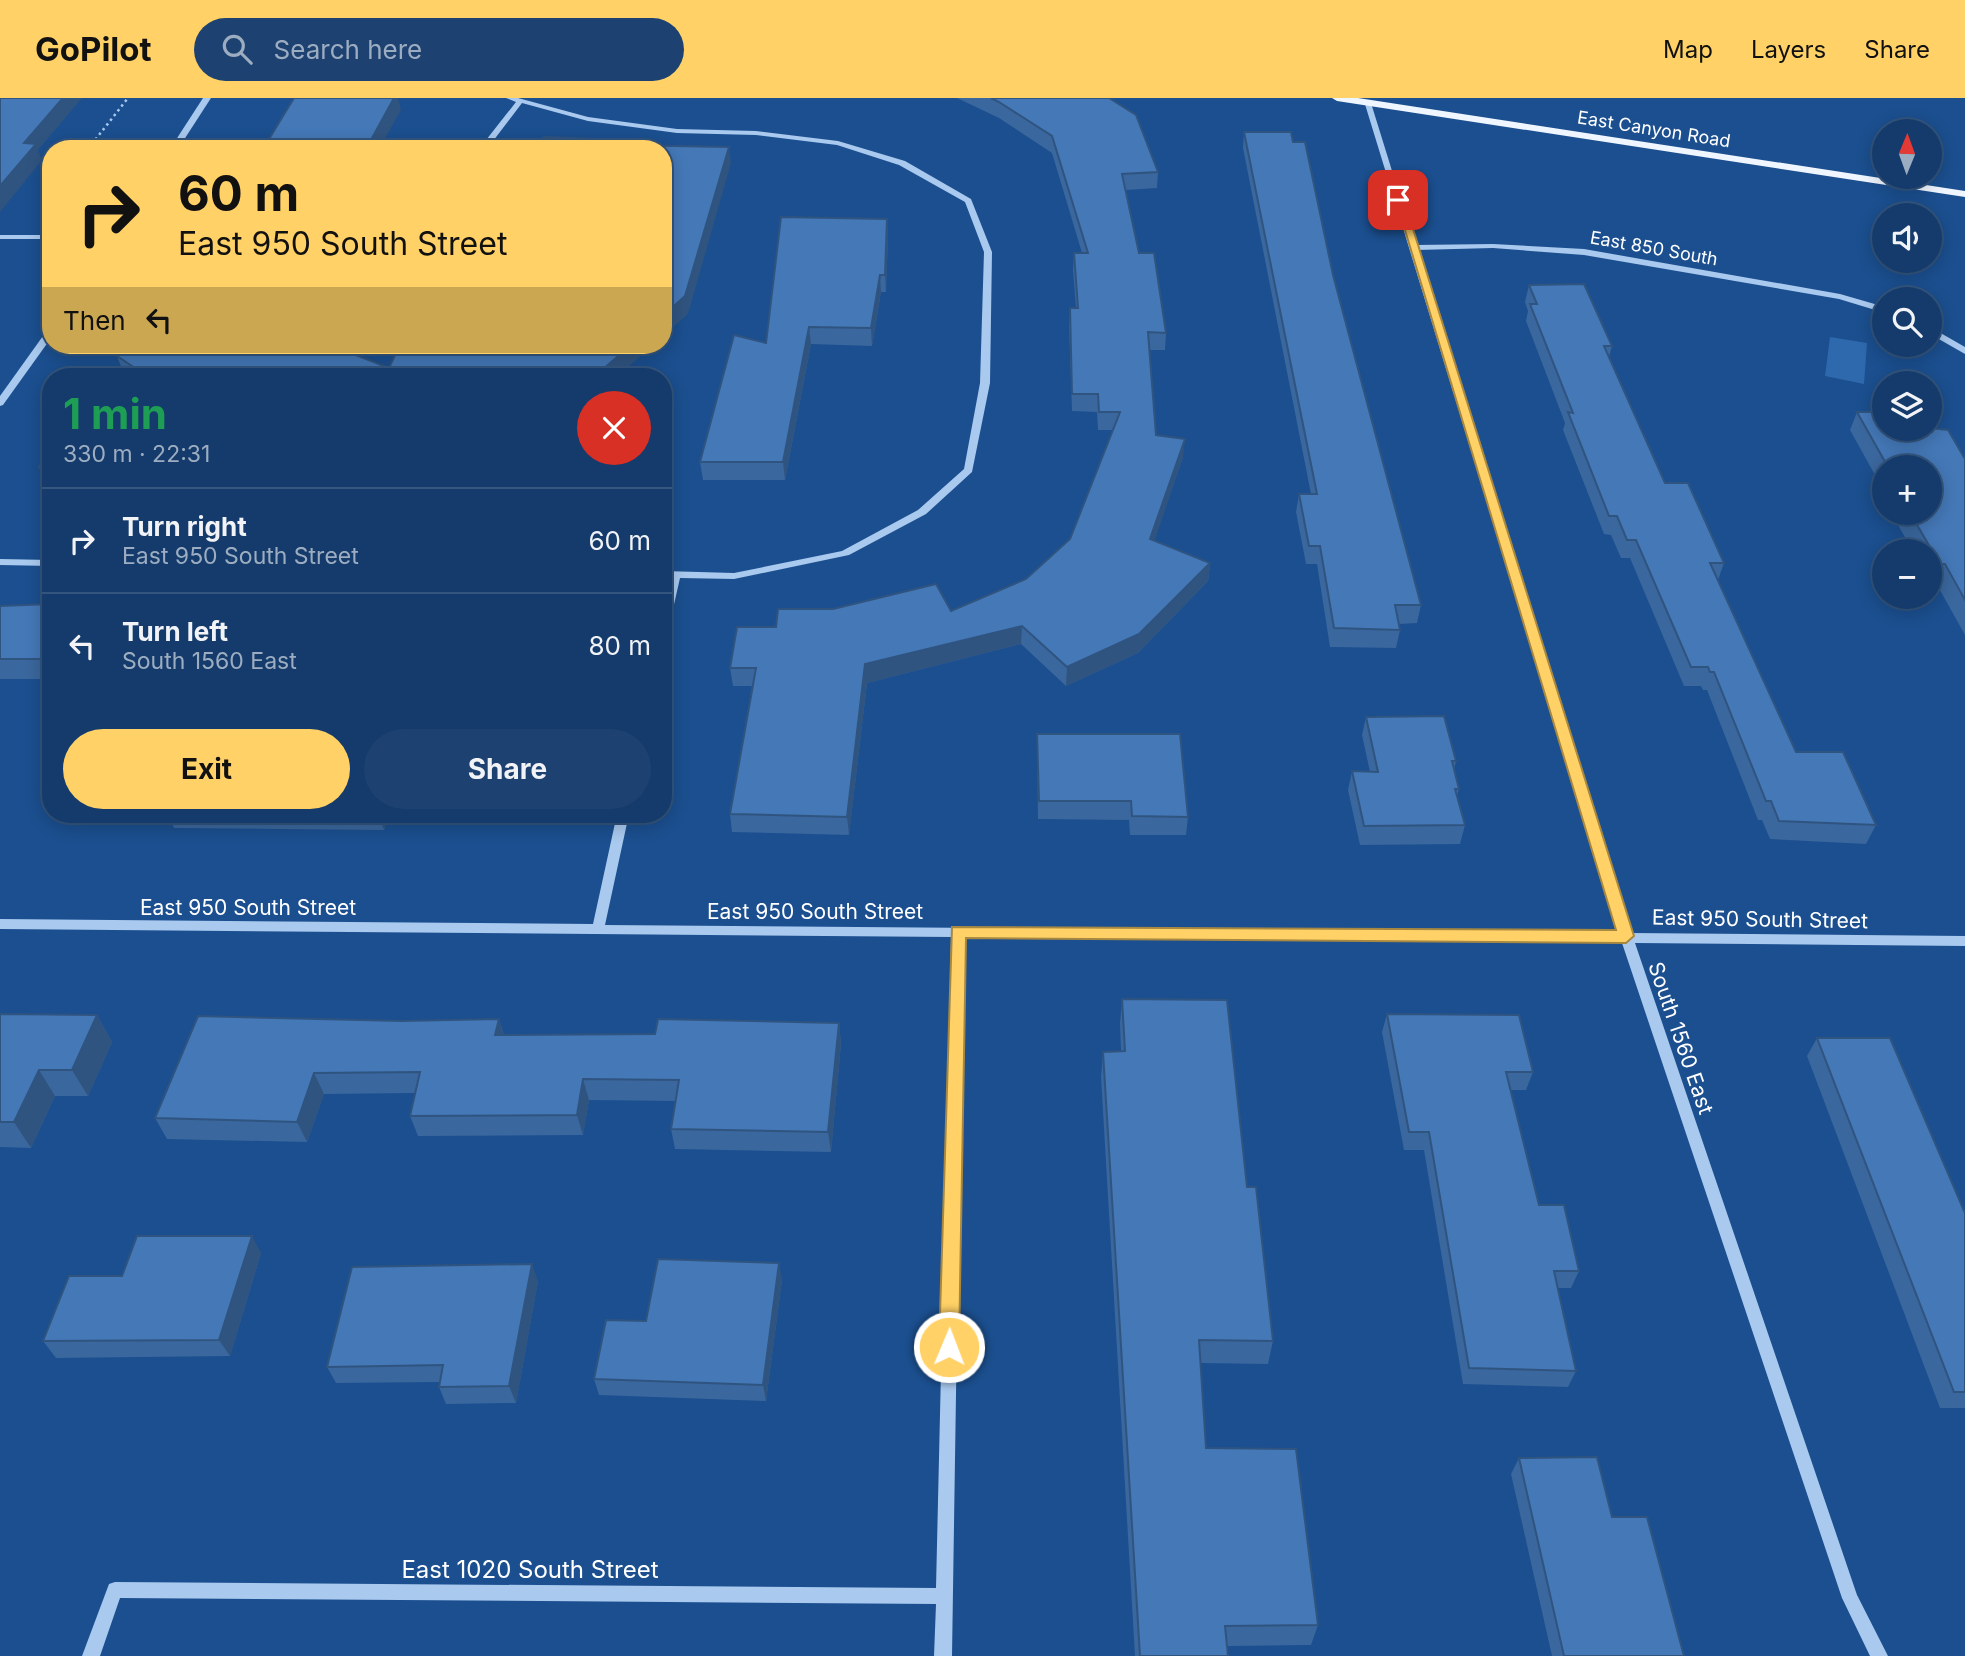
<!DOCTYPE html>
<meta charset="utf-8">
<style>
body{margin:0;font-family:Inter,sans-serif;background:#1d4271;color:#f1f3f6;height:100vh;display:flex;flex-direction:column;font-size:26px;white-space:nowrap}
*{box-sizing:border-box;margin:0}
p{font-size:23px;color:#9dadc1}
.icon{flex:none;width:38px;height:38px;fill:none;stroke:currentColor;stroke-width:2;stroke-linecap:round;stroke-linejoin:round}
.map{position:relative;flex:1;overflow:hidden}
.drawer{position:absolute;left:42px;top:270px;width:630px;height:455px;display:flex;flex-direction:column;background:#143b6b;border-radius:28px;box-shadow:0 4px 18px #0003,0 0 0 2px #33557e}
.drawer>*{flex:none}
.top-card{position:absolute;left:42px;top:42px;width:630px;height:214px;border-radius:28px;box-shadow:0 4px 18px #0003,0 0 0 2px #33557e;background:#ffd166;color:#111;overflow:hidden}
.needle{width:46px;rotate:1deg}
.controls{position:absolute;left:1872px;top:21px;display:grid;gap:14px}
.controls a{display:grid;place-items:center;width:70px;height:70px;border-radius:50%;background:#143b6b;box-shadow:0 4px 18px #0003,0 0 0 2px #33557e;font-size:35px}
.pin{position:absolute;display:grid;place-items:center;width:60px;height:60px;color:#fff;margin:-30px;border-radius:14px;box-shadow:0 4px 10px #0006}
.me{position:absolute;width:77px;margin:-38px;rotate:1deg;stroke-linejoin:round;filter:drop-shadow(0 0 5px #0008)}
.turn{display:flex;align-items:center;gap:24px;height:147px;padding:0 21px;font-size:32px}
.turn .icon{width:91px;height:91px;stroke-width:2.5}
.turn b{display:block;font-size:49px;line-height:60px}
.then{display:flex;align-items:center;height:66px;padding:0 21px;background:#0003;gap:14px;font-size:26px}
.round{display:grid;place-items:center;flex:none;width:74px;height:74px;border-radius:37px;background:#1d4271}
.overview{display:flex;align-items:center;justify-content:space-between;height:119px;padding:0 21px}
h1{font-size:42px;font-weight:700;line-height:52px;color:#1e9e55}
.primary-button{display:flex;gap:14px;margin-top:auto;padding:14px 21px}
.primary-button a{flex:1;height:80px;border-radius:42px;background:#ffd166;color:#111;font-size:28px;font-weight:700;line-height:80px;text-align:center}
.primary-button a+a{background:#1d4271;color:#f1f3f6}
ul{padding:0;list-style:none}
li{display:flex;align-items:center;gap:21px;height:105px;padding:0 21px;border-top:2px solid #33557e}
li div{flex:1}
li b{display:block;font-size:26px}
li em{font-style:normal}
header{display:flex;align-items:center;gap:42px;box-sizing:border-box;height:98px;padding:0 35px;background:#ffd166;color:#111}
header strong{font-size:33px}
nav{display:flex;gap:38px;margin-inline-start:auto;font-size:24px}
.search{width:490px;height:63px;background:#1d4271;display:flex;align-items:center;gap:18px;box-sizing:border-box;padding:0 24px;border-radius:38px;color:#9dadc1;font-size:26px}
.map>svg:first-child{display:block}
.green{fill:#2e69ad}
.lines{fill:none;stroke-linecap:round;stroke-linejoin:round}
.path{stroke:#a9c9ee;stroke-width:2.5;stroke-dasharray:2.5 3.5;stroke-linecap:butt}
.minor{fill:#a9c9ee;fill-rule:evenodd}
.major{fill:#f0f6ff;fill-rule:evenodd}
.wall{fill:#3a679d}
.shaded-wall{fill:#305480}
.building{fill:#4478b7;stroke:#305480;stroke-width:2}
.route{fill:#ffd166;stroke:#a68842;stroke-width:2}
.labels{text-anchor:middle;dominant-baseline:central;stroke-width:7;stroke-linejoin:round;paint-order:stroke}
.far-street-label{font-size:18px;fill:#fff;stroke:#1b4f8f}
.street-label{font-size:21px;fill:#fff;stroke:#1b4f8f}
.near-street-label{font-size:24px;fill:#fff;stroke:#1b4f8f}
</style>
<header>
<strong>GoPilot</strong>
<div class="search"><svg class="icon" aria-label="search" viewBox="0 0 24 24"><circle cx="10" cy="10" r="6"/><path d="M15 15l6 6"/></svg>Search here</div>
<nav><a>Map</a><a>Layers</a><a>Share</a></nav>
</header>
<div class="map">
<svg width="1965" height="1558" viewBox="0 0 1965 1558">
<rect width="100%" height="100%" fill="#1b4f8f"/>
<path class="green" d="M1830,239L1867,245L1864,286L1825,278Z"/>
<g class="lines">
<g class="path">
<path d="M88,51L128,0"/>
<path d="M43,109L51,98"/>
</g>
<g class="minor">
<path d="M203,0H211L178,51H170Z"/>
<path d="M506,0H518L588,19L677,31L756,33L838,43L905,63L971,101L992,154L990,285L972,374L926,416L849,457L734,481L680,480L668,533L663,536V509L670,479H663V473L734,475L842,453L918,412L964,371L980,285L984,154L965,104L899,67L837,47L756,37L677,35L588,23L522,5L487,51H479L516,4Z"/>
<path d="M1364,3L1371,5L1415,147L1493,146L1584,151L1840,196L1885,209V215L1839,201L1584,157L1493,150L1417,152L1631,835L1965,838V848L1635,845L1857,1497L1888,1558H1870L1842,1500L1622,845L963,839L952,1558H934L936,1506L120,1500L100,1558H82L109,1486L115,1484L936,1490L951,839L0,831V821L593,826L617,716H629L605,827L1619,835Z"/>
<rect x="0" y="137" width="51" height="4"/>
<path d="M1930,229L1965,249V256L1930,236Z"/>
<path d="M51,230V240L3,307L0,308V298L48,231Z"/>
<path d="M0,461L51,462V468L0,467Z"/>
</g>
<path class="major" d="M1332,0H1358L1965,93V99L1337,3Z"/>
</g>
<g class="wall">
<path d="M957,0H1109L1158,74L1157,90L1126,92L1139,155L1166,235L1165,252H1150L1156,337L1183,359L1154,443L1210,465L1208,483L1138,555L1066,588L1021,546L867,585L849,737L732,734L730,716L752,588H733L730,570L776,529L951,513L1026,481L1070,441L1113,332H1098L1097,314L1072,313L1069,228L1070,210H1076L1073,172L1074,155H1082L1052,55L999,20Z"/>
<path d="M1244,34L1293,44L1333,177L1421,507L1417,525L1399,526L1400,532L1396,550L1330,549L1317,466H1306L1296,414L1299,396H1311L1243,50Z"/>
<path d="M887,121L888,138L886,194H881L872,248L811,246L785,382H703L700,364L766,245Z"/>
<path d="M1529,187L1612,248L1609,259L1665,385L1724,465L1718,482L1796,654L1876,727L1866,746L1770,741L1762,722H1758L1707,592H1703L1701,588H1684L1630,460H1621L1611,437L1604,436L1563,332L1565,325L1526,223L1528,213L1525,204Z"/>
<path d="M117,258L389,270L618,278H127L124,276Z"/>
<path d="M1857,314L1965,361V537L1936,485H1932L1930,482V453H1913L1891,415H1930V369H1885V395L1850,332Z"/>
<path d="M51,350V387H47L39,369Z"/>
<path d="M51,506V581H0V508Z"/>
<path d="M1366,619L1456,663L1454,672L1459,691L1457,697L1465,727L1460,746L1360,747L1348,692L1352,673L1370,674L1362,637Z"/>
<path d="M1037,636L1188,719L1186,737H1130L1129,722L1038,721Z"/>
<path d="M168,716H446L444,721H387L384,732L174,730Z"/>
<path d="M1122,901L1247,1089L1273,1243L1268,1266L1200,1265L1206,1350L1318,1527L1311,1547L1227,1548L1228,1558H1135L1101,979L1103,954L1121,953L1120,926Z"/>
<path d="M0,916L97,917L112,944L88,998H55L31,1050L0,1049Z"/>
<path d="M1387,916L1533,974L1526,992H1510L1539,1107L1579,1173L1571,1190H1558L1576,1273L1568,1289L1463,1286L1424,1052H1404L1382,934Z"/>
<path d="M499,921L504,937L655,936L839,925L841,946L831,1054L675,1051L671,1031L676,1003L589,1002L583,1037L418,1038L410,1018L415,995L324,996L307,1044L167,1041L155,1020L401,923Z"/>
<path d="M1817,940L1965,1115V1310H1940L1807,958Z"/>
<path d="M261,1155L230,1258L56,1260L43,1243L122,1178Z"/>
<path d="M782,1182L766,1303L599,1297L594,1281L646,1223Z"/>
<path d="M538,1183L516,1305L446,1306L439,1289L440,1284L336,1285L327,1269Z"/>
<path d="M1519,1360L1612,1419L1684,1558H1552L1511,1376Z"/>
</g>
<g class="shaded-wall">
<path d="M63,0H82L38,52L42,62L0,114V88L24,45Z"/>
<path d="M394,0H398L401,12L379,51H366Z"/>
<path d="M729,49L731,65L688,216L663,238V218Z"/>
<path d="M887,121L888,138L886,194L885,177Z"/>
<path d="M880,177L881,194L872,248L871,230Z"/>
<path d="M809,229L811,246L785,382L783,364Z"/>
<path d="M631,247H653L618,278H595Z"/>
<path d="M1185,341L1183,359L1149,459L1150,441Z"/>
<path d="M1210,465L1208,483L1138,555L1066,588L1067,569Z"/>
<path d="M1022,528L1021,546L867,585L849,737L847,719L865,566Z"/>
<path d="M378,716H385L387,721L384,732Z"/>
<path d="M97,917L112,944L88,998L72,972Z"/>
<path d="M499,921L505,942L495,937Z"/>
<path d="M839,925L841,946L831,1054L828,1034Z"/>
<path d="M39,972L55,998L31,1050L14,1024Z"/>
<path d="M314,975L324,996L307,1044L297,1024Z"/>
<path d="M583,981L589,1002L583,1037L577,1017Z"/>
<path d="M252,1138L261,1155L230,1258L219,1242Z"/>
<path d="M779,1165L782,1182L766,1303L763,1287Z"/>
<path d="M532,1166L538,1183L516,1305L509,1288Z"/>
</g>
<g class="building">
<path d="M0,0H63L24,45L36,46L0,88Z"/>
<path d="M294,0H394L366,51H263Z"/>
<path d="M991,0H1109L1136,17L1158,74L1122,76L1139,155H1154L1166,235L1148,234L1156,337L1185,341L1150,441L1210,465L1139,536L1067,569L1022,528L865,566L847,719L730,716L756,570H730L737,529H776L778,511H833L936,486L951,513L1026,481L1070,441L1120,314H1099L1098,296H1072L1070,210H1078L1074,155H1088L1052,38L999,4Z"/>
<path d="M1244,34H1291L1293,44H1305L1333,177L1421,507H1395L1400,532L1334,530L1320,448H1309L1299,396H1317Z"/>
<path d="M544,39L620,42L618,47L729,49L685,198L663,218V51H538Z"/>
<path d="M781,119L887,121L885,177H880L871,230L809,229L783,364H700L734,237L766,245Z"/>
<path d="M1584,186L1612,248H1604L1665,385H1688L1724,465H1710L1796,654H1843L1876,727L1779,723L1771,703H1766L1714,574H1710L1708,569H1691L1636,442H1627L1617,418H1609L1568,314L1573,315L1530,206H1537L1529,187Z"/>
<path d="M142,247H330L389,270L395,257H476L498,247H631L595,278H147L117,258L142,248Z"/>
<path d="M1857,314H1885V331H1930V330L1948,332L1965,361V502L1945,466H1940L1910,415H1930V369H1888Z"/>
<path d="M51,350V369H39Z"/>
<path d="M51,506V561H0V508Z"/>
<path d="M1444,618L1456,663H1452L1459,691H1455L1465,727L1364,728L1352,673L1378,674L1366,619Z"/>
<path d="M1037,636H1180L1188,719L1132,718L1131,703H1039Z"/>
<path d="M1122,901L1227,902L1247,1089H1256L1273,1243L1199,1242L1206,1350L1296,1351L1318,1527L1225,1528L1228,1558H1140L1103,954L1125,953Z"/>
<path d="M0,916L97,917L72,972H39L14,1024H0Z"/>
<path d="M1387,916L1519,917L1533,974H1506L1539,1107H1564L1579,1173H1554L1576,1273L1469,1270L1429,1034H1409Z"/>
<path d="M198,918L401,923L499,921L495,937L655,936L658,921L839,925L828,1034L671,1031L679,982L583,981L577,1017L410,1018L420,974L314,975L297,1024L155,1020Z"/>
<path d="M1817,940H1890L1965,1115V1294H1954Z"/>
<path d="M137,1138H252L219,1242L43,1243L69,1178H122Z"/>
<path d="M658,1161L779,1165L763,1287L594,1281L606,1222L646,1223Z"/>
<path d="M532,1166L509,1288L439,1289L443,1267L327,1269L352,1169Z"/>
<path d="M1597,1359L1612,1419H1647L1684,1558H1564L1519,1360Z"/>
</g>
<path class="route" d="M1395,99L1404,102L1634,838L1626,845L966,840L959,1249L956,1255L949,1258L942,1255L939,1249L952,829L1616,832Z"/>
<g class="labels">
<g class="far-street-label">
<text transform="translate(1654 31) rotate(9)">East Canyon Road</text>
<text transform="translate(1654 150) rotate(10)">East 850 South</text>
</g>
<g class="street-label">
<text x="248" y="809">East 950 South Street</text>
<text x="815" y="813">East 950 South Street</text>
<text transform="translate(1760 821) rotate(1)">East 950 South Street</text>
<text transform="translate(1681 940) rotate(71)">South 1560 East</text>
</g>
<g class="near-street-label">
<text x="530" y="1471">East 1020 South Street</text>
</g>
</g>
</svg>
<div class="controls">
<a><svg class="needle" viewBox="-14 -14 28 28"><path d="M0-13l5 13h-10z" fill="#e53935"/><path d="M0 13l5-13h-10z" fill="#9dadc1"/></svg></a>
<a><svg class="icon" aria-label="sound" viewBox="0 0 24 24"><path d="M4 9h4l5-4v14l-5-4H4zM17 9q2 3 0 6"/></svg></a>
<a><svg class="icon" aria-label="search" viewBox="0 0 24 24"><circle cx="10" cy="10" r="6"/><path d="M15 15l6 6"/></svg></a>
<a><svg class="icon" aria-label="layers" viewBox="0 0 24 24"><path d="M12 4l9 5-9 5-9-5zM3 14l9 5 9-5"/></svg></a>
<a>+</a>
<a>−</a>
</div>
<div class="pin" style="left:1398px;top:102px;background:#d93025"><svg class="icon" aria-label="arrive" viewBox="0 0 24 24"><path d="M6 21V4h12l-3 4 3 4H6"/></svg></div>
<svg class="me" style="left:949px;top:1249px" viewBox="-20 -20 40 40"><circle r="17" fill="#ffd166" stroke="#fff" stroke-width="3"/><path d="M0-11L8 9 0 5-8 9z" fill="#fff"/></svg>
<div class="top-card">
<div class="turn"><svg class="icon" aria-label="right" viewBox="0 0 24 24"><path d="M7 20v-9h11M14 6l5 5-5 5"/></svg><div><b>60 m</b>East 950 South Street</div></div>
<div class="then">Then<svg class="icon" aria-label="left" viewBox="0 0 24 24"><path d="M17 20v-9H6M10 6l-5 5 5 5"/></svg></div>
</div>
<section class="drawer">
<div class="overview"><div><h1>1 min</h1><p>330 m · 22:31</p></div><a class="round" style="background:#d93025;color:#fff"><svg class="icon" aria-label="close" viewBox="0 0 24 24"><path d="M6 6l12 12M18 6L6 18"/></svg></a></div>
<ul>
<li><svg class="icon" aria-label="right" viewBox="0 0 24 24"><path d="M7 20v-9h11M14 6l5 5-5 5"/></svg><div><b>Turn right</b><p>East 950 South Street</p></div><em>60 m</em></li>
<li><svg class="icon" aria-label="left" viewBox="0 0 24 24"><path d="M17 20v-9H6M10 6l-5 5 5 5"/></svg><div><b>Turn left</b><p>South 1560 East</p></div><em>80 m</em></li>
</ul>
<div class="primary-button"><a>Exit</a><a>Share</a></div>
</section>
</div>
